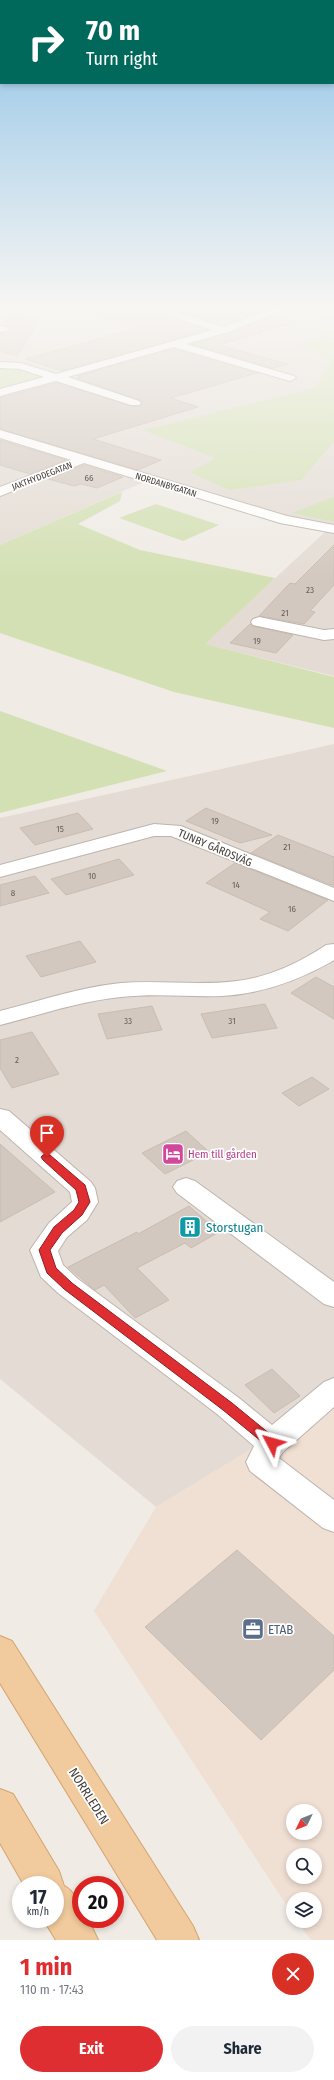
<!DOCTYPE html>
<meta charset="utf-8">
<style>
body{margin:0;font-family:"Fira Sans Condensed",sans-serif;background:#f2f2f3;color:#1f2937;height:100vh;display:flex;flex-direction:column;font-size:15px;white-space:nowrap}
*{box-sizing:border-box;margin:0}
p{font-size:13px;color:#747a83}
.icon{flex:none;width:22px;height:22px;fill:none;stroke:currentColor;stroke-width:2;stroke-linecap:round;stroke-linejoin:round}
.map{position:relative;height:1940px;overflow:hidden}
.sheet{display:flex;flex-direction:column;background:#fff;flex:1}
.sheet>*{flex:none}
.guide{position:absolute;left:0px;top:0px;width:334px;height:84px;box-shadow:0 2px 6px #0003;background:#00695c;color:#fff;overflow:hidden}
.needle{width:26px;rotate:227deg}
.tools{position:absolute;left:286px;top:1804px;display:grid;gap:8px}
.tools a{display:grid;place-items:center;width:36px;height:36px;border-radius:50%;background:#fff;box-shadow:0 2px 6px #0003;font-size:20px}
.speed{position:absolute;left:12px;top:1876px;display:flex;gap:8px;font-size:20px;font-weight:700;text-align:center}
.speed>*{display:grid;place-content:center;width:52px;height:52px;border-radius:50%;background:#fff;box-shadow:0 2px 6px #0003;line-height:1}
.speed small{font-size:10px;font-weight:400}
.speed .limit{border:6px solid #d22;background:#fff;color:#111}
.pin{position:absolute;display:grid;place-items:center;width:34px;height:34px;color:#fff;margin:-41px -17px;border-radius:50% 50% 50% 0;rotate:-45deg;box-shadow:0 0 4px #0007}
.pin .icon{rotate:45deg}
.me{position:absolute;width:44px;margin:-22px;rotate:309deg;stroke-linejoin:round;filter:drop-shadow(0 0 3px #0008)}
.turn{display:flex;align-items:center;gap:14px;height:84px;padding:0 20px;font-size:18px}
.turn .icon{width:52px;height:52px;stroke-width:2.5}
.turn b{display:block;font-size:28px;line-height:34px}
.round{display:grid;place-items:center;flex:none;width:42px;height:42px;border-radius:21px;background:#f2f2f3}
.head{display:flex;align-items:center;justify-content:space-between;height:68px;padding:0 20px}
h1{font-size:24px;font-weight:700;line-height:30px;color:#df2e32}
.action{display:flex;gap:8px;margin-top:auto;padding:8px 20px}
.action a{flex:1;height:46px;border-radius:24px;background:#df2e32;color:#fff;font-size:16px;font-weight:700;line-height:46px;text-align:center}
.action a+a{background:#f2f2f3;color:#1f2937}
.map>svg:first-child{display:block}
.residential{fill:#e4dcd4}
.commercial{fill:#f0dfd3;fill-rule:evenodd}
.green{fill:#d3e0b3}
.building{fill:#d3c8bf;stroke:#cabcb0}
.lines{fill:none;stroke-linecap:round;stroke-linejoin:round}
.minor-casing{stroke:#bdb4ac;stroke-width:2}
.major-casing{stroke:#d4a470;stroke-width:2}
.minor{fill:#fff;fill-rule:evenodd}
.major{fill:#f1cb9d;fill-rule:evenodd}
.route{fill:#df2e32;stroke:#911e20}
.labels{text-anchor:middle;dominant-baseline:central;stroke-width:3.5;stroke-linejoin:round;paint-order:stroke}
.far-street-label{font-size:9px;fill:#423b36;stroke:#fff}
.number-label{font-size:9px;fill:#665e58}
.street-label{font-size:11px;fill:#423b36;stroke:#fff}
.hotel-label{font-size:11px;fill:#b23c85;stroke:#fff;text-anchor:start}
.near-culture-label{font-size:13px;fill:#0d838f;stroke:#fff;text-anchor:start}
.near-service-label{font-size:13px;fill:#4e5e75;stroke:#fff;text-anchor:start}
.near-street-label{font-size:13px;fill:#423b36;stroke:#fff}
</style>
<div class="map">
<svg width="334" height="1940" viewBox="0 0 334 1940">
<rect width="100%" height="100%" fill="#f0ebe5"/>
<g class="residential">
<path d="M0,310H334V676L204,644L326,531L262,517L144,482L0,545Z"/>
<path d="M334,744V1399L156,1507L0,1379V818Z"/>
</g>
<path class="commercial" d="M334,1399V1940H311L297,1921H315V1899H293V1915L94,1611L156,1507ZM293,1811H315V1833H293ZM293,1855H315V1877H293Z"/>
<g class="green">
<path d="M334,332V442L301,480L229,490L190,472L216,458L143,430L316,388L330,361L299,343Z"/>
<path d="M13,366L40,377L0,388V367Z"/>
<path d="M122,492L120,501L78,524L140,550L275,578L205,644L334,677V728L174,692L0,633V545Z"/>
<path d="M334,497V522L292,513Z"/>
<path d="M156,504L219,525L183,541L119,518Z"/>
<path d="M0,711L167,771L0,813Z"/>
</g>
<g class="building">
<path d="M96,310H149L208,330L62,371L25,359L138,328L95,316Z"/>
<path d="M174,310H238L254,314L224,325Z"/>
<path d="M7,317L41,319L17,356L0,351V333L7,332L9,330L7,326L1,325Z"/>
<path d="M271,317L296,322L219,345L288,364L273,368L191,344L229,333Z"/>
<path d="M174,349L257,373L171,398L198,407L93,439L161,460L138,470L0,429V398L57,383L131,406H140L142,403L139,400L76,378L81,377L78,376Z"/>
<path d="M0,440L66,460L30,474L0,465Z"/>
<path d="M84,465L123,477L97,488L81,484L74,486L48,479Z"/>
<path d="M334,545V585L310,611L315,612L304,624L259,616L290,583L295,584Z"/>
<path d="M250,624L253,626L293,635L276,653L230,643Z"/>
<path d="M206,808L272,835L240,843L186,821Z"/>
<path d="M78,813L93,829L35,845L20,828Z"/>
<path d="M278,835L334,857V886L251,853Z"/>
<path d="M119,859L134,875L66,895L51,879Z"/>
<path d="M235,863L328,900L288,931L260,919L270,912L206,883Z"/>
<path d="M35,876L49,893L0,906V885Z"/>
<path d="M80,941L96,962L41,977L26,956Z"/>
<path d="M316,977L334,987V1019L291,993Z"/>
<path d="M265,1004L277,1028L212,1038L201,1014Z"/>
<path d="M152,1006L162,1030L107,1039L98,1014Z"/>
<path d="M32,1032L59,1074L12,1088L0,1068V1040Z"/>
<path d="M312,1077L329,1089L299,1106L282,1093Z"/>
<path d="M186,1131L209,1152L165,1174L142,1153Z"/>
<path d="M0,1144L55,1192L0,1222Z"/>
<path d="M189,1206L219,1232L191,1248L185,1243L137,1268L169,1300L135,1318L104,1285L95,1290L68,1267L137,1232L138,1234Z"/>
<path d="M272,1369L300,1396L274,1413L245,1385Z"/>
<path d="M237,1550L334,1636V1670L261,1740L145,1627Z"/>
</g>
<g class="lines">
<g class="minor-casing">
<g id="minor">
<path d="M150,310H167L224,327L268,310H284L228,332L186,344L294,376L296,378L290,381L286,380L174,347L68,377L139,401L141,403L139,405H131L56,381L0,396V389L44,377L20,369L0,368V362L21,363L56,374L213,330Z"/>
<path d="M316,310L334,311V317L317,312Z"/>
<path d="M0,326L7,327L8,329L7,331L0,332Z"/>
<path d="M0,430L287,516L334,525V533L280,523L84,463L0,496V487L71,460L0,438Z"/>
<path d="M259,617L324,630L334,629V639L324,640L253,625L251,622L253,619Z"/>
<path d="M154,824L181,826L334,888V901L171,836H154L0,877V865Z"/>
<path d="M334,944V960L331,962C297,981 260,994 222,996C188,997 155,993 121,997C80,1001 40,1015 0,1025V1011C40,1001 80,987 121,983C160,980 199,986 237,981C269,977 299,963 326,945Z"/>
<path d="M0,1109L9,1111L91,1182L95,1188L98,1202L87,1220L67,1237L58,1251L63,1265L78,1279L239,1398L272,1425L324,1382L334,1378V1407L283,1452L279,1458L334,1500V1532L323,1528L250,1471L246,1462L254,1446L217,1414L58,1293L41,1277L30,1250L49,1223L72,1202L70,1192L0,1130Z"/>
<path d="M186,1178L195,1181L334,1282V1307L324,1304L177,1193L173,1187L177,1181Z"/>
</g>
</g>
<g class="major-casing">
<g id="major">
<path d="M0,1636L12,1641L193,1926L199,1940H157L0,1683Z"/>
<path d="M0,1789L13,1794L59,1871L64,1886C75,1891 81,1907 81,1919H88L98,1940H56L43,1919H55V1885H24L0,1843Z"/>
</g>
</g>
<use href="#minor" class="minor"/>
<use href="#major" class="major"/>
</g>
<linearGradient id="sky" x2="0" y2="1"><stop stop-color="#8ec2e7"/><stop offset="0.53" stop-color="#f8f6f3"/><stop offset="1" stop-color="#f8f6f3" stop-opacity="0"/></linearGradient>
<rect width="334" height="582" fill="url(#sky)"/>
<path class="route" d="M47,1154L50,1155L85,1185L90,1202L82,1215L62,1233L50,1250L56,1268L72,1283L232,1403L276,1439L278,1443L276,1446L272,1448L267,1446L223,1410L64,1289L47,1273L39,1250L54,1227L74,1210L79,1202L76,1190L43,1160L41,1157L43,1155Z"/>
<defs>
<g id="hotel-square" transform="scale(1.15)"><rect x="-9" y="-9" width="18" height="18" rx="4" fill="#d1479c" stroke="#fff"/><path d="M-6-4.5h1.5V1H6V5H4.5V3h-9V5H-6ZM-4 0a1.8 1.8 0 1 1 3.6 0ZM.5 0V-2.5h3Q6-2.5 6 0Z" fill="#fff"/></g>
<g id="building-square" transform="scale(1.15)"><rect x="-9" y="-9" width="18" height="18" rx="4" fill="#0f9aa8" stroke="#fff"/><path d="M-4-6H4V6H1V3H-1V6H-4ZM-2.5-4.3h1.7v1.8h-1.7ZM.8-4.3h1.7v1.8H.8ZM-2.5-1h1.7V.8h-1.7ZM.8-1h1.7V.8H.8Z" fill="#fff"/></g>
<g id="office-square" transform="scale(1.15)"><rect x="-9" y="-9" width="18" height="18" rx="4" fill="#5c6f8a" stroke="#fff"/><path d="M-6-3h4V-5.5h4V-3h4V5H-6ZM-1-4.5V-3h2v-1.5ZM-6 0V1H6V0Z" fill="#fff"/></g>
</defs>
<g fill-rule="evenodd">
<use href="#hotel-square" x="173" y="1154"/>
<use href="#building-square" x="190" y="1227"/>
<use href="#office-square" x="253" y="1629"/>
</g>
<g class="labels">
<g class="far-street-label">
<text transform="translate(42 476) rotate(-21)">JAKTHYDDEGATAN</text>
<text transform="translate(166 485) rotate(17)">NORDANBYGATAN</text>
</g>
<g class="number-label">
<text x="89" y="478">66</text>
<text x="310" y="590">23</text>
<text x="285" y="613">21</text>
<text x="257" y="641">19</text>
<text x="215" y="821">19</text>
<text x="60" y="829">15</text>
<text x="287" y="847">21</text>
<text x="92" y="876">10</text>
<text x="236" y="885">14</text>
<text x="13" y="893">8</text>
<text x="292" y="909">16</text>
<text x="128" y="1021">33</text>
<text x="232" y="1021">31</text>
<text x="17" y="1060">2</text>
</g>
<g class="street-label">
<text transform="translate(215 848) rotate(23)">TUNBY GÅRDSVÄG</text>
</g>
<g class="hotel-label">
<text x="188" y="1154">Hem till gården</text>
</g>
<g class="near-culture-label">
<text x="206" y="1227">Storstugan</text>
</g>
<g class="near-service-label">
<text x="268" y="1629">ETAB</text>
</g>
<g class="near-street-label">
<text transform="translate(89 1796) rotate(58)">NORRLEDEN</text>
</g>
</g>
</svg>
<div class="tools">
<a><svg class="needle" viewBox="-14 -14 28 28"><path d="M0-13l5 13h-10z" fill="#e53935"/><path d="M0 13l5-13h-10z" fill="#747a83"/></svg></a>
<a><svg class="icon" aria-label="search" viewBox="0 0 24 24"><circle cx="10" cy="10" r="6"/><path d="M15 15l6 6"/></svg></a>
<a><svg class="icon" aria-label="layers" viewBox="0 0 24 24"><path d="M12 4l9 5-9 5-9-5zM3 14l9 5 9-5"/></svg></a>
</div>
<div class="speed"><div>17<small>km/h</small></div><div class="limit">20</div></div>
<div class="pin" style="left:47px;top:1157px;background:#d93025"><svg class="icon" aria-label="arrive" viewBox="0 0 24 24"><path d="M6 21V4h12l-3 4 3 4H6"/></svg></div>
<svg class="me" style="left:272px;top:1443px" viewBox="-20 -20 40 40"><path d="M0-17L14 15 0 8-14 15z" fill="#df2e32" stroke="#fff" stroke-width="4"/></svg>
<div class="guide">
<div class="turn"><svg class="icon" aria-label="right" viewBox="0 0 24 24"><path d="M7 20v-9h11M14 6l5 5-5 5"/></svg><div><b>70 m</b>Turn right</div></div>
</div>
</div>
<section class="sheet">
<div class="head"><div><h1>1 min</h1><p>110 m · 17:43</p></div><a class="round" style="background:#d93025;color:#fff"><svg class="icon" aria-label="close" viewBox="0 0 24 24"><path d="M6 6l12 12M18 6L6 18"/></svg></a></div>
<div class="action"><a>Exit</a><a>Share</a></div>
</section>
